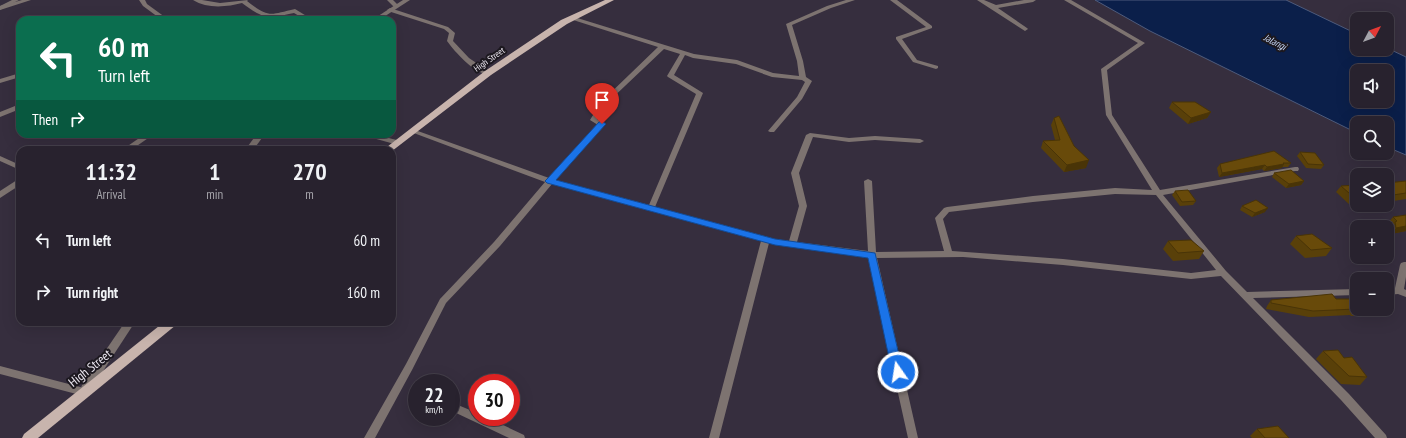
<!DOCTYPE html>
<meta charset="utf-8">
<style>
body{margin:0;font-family:"PT Sans Narrow",sans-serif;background:#302a36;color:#f1f3f6;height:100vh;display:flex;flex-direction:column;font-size:15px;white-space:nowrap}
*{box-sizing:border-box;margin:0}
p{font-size:13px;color:#a5a4aa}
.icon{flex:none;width:22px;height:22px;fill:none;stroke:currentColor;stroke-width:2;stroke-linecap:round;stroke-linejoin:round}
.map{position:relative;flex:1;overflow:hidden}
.drawer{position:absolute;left:16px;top:146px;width:380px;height:180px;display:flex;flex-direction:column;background:#28222e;border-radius:12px;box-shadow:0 4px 16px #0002,0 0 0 1px #443f4a}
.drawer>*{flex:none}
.guide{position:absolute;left:16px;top:16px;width:380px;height:122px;border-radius:12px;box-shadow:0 4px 16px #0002,0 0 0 1px #443f4a;background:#0b6e4f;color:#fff;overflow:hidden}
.needle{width:26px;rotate:49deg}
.buttons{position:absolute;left:1350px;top:12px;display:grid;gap:8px}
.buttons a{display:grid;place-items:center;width:44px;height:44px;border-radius:8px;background:#28222e;box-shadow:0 4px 16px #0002,0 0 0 1px #443f4a;font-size:20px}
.speed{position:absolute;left:408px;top:374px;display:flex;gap:8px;font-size:20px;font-weight:700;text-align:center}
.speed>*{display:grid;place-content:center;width:52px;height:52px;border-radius:50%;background:#28222e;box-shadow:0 4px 16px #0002,0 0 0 1px #443f4a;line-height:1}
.speed small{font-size:10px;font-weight:400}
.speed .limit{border:6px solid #d22;background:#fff;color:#111}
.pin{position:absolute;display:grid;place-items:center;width:34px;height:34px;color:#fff;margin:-41px -17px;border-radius:50% 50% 50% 0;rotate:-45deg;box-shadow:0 0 4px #0007}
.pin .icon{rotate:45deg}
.me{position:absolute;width:44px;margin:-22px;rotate:347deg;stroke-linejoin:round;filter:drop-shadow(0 0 3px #0008)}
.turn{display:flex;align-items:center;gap:14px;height:84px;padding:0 16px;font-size:18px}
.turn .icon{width:52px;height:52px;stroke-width:2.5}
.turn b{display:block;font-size:28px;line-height:34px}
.then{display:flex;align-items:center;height:38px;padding:0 16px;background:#0003;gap:8px;font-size:15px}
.eta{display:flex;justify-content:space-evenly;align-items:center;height:68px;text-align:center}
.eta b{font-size:24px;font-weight:700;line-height:28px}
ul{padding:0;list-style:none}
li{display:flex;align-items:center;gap:12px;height:52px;padding:0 16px}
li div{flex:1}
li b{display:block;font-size:15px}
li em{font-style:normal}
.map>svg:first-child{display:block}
.water{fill:#0b1f4a;stroke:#4e5b7c;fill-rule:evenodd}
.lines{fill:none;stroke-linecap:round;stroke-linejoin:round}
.minor{fill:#7d7370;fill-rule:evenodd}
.tertiary{fill:#7d7370;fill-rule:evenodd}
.primary{fill:#c8b4ad;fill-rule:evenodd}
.wall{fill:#594009}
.shaded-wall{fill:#493407}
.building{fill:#684a0a;stroke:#493407}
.route{fill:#1a73e8;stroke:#114b97}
.labels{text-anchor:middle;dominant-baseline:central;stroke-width:4;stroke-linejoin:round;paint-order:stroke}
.far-street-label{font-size:9px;fill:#ebe6f0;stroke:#1c181f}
.far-water-label{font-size:10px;font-style:italic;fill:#cbdbfa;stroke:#1c181f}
.near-street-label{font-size:13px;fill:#ebe6f0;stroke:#1c181f}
</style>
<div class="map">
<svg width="1406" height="438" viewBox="0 0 1406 438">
<rect width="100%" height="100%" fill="#362e3e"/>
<path class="water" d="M1095,0H1286L1357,34V49L1387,48L1406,57V155L1387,147V123H1357V133L1150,31ZM1357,71H1387V101H1357Z"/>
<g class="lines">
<g class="minor">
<path d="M22,0H31L0,10V6Z"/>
<path d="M139,0H145L147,4L169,20H162L143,6Z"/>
<path d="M193,0H202L220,3L248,0L247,1C269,18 269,15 295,9L313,20H306L294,13C267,19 265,20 242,3C227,7 207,9 193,0Z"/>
<path d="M387,0H393L399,6L394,7Z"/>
<path d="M846,0H855L831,8L792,25L803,61L806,77L812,81L802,99L774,132H770L768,131L797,97L805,82L802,80L772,77L736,64L693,58L685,55L674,75L703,93L655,207L775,239L789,241L799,206L791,173L806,135L810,133L849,138L875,136L920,139L924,141L920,143L875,140L849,142L813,137L799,173L807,206L797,242L868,251L864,181L868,179L872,181L876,252L944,251L935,218L944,208L947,207L1033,196L1115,188L1152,190L1106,115L1101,69L1138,43L1064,0H1071L1145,43L1107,70L1112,115L1160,190L1295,167H1298L1299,169L1298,171H1295L1163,195L1226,271L1247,292L1357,289V295L1253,298L1349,394L1386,435L1387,438H1375L1341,400L1221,276L1191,279L1063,265L963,257L877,258L918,438H908L868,258L769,243L719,438H709L761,241L552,184L500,246L446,303L412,370L375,438H364L406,364L440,299L494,242L545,182L411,132L409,131L411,130H415L549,178L598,125L590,120L601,102L658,47L570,19V17H574L694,54L737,60L773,73L799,76L797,61L786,24L827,6ZM664,49L680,54L667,76L668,77L696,94L649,205L555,180L605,124L597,119L606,104ZM1115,194L1156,195L1216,270L1191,273L1063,259L952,251L943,219L949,212L1033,202Z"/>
<path d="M890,0H897L932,26V28L902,39L917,60L938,66V68L936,69L913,62L896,39V37L926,27Z"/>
<path d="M977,0H984L996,5L1024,0H1036L1033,2L998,8L1027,28L1028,29L1025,31Z"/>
<path d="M390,8L448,27L455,33L453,41L469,58L491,73L490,74C476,76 455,52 447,41L449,33L444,29L388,11L387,10Z"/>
<path d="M20,73V77L0,83V79Z"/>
<path d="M20,104V109L0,117V112Z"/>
<path d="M145,134H154L131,150H122Z"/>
<path d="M360,134H372L401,141L402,143L398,145L362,135Z"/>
<path d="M0,156L20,165V170L0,161Z"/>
<path d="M17,180H20V185L0,198V191Z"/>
<path d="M1404,262H1406V277L1404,289L1406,290V297L1398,294L1387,295V289L1395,288L1400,265L1401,263Z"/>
<path d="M0,366L84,388L88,389L89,392L88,395L84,396L0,374Z"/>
<path d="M458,405L477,413V417H486L524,435L525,438H509L454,412L453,409L454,406Z"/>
</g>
<g class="tertiary">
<path d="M12,0H19L0,10V6Z"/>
<path d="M403,0H410L379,20H372Z"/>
<path d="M257,134H265L253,150H245Z"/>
<path d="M125,322H135L90,391L86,392L82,391L81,388L82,385Z"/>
</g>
<g class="primary">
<path d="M605,0H614L567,24L491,75L392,151V150H383L485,71L561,20Z"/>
<path d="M164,322H178L176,325L38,438H22L24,434Z"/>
</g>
</g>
<g class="wall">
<path d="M1172,102L1211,112L1207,118L1188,124L1169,108Z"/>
<path d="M1054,118L1074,146L1086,168L1064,172L1041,148L1043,141L1055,140L1051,125Z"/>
<path d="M1300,152L1324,165L1321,169L1306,168L1297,156Z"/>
<path d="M1291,163L1288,167H1282V168L1264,171L1262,169L1219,177L1217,168L1220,164Z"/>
<path d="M1274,173L1304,181L1301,185L1286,188L1272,177Z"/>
<path d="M1406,181V199L1387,202V183Z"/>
<path d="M1357,185V205H1362L1351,206L1336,192L1341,186Z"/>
<path d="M1175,191L1196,201L1193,205L1180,206L1172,195Z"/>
<path d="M1242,206L1265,212L1252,217L1240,210Z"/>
<path d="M1406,215V231L1391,234L1390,228L1391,226L1388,223L1393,217Z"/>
<path d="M1296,236L1332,248L1326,256L1305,258L1290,244Z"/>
<path d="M1168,241L1204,251L1199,259L1173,261L1163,249Z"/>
<path d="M1336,299L1357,309H1375L1368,316H1351L1350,315L1309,317L1266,309L1267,306L1271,300Z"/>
<path d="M1323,351L1344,358L1367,377L1360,385L1341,384L1316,359Z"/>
<path d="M1257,429L1289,438H1252L1250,436Z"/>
</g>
<g class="shaded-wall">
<path d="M1211,112L1207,118L1188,124L1191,118Z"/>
<path d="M1089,160L1086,168L1064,172L1067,165Z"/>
<path d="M1284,164L1282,168L1264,171L1267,167Z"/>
<path d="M1265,165L1262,169L1219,177L1222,173Z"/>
<path d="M1304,181L1301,185L1286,188L1289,184Z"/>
<path d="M1268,208L1265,212L1252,217L1255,213Z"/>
<path d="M1406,226V231L1391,234L1396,228Z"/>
</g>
<g class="building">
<path d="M1172,102H1195L1211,112L1191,118Z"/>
<path d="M1059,116L1074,146L1089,160L1067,165L1043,141L1060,140L1054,118Z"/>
<path d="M1274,151L1291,163H1283L1284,164L1267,167L1265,165L1222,173L1220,164Z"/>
<path d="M1300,152L1315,153L1324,165L1308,164Z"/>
<path d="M1291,170L1304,181L1289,184L1274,173Z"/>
<path d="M1406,181V193L1387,196V183Z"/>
<path d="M1357,185V200L1341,186Z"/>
<path d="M1188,190L1196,201L1182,202L1175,191Z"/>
<path d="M1256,200L1268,208L1255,213L1242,206Z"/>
<path d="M1406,215V226L1396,228L1395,222L1397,221L1393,217Z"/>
<path d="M1312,234L1332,248L1311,250L1296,236Z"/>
<path d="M1191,240L1204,251L1178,253L1168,241Z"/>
<path d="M1332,294L1336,299H1357V309H1372L1373,310H1356L1355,309L1313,311L1271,303V300Z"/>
<path d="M1338,350L1344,358L1352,357L1367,377L1349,376L1323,351Z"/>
<path d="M1278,426L1289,438H1265L1257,429Z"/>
</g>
<path class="route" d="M602,121L606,124L605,125L556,180L775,239L875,253L903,372L901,375L898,377L894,375L892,372L868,258L775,245L547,183L545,181L547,179L599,122Z"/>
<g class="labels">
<g class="far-street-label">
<text transform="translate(489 59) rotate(-35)">High Street</text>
</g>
<g class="far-water-label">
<text transform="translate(1275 42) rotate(27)">Jalangi</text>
</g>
<g class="near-street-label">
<text transform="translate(90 368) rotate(-39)">High Street</text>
</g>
</g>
</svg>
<div class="buttons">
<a><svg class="needle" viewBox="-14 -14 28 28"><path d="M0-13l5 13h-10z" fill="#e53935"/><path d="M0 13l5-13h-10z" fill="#a5a4aa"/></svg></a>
<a><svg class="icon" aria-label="sound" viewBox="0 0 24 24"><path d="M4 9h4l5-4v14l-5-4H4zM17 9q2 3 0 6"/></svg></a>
<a><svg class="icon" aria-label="search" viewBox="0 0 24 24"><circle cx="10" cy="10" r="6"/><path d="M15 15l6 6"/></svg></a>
<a><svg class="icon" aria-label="layers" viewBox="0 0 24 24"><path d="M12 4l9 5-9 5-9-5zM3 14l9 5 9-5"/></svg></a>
<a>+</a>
<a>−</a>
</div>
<div class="speed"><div>22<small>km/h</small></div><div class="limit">30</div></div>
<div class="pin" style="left:602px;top:124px;background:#d93025"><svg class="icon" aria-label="arrive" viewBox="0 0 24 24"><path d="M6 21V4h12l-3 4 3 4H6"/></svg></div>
<svg class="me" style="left:898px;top:372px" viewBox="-20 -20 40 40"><circle r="17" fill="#1a73e8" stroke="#fff" stroke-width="3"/><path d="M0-11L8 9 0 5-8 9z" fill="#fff"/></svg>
<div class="guide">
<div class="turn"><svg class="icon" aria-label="left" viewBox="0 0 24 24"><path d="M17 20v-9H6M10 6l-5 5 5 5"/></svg><div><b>60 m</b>Turn left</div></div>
<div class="then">Then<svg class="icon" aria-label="right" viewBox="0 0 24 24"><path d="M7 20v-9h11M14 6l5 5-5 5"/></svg></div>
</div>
<section class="drawer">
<div class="eta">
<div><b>11:32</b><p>Arrival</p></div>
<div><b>1</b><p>min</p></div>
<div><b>270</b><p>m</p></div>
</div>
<ul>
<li><svg class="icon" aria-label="left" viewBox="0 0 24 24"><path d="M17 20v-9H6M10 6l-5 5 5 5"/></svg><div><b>Turn left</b></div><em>60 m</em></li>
<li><svg class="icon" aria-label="right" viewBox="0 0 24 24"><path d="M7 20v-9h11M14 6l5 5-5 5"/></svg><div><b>Turn right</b></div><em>160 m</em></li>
</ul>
</section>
</div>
